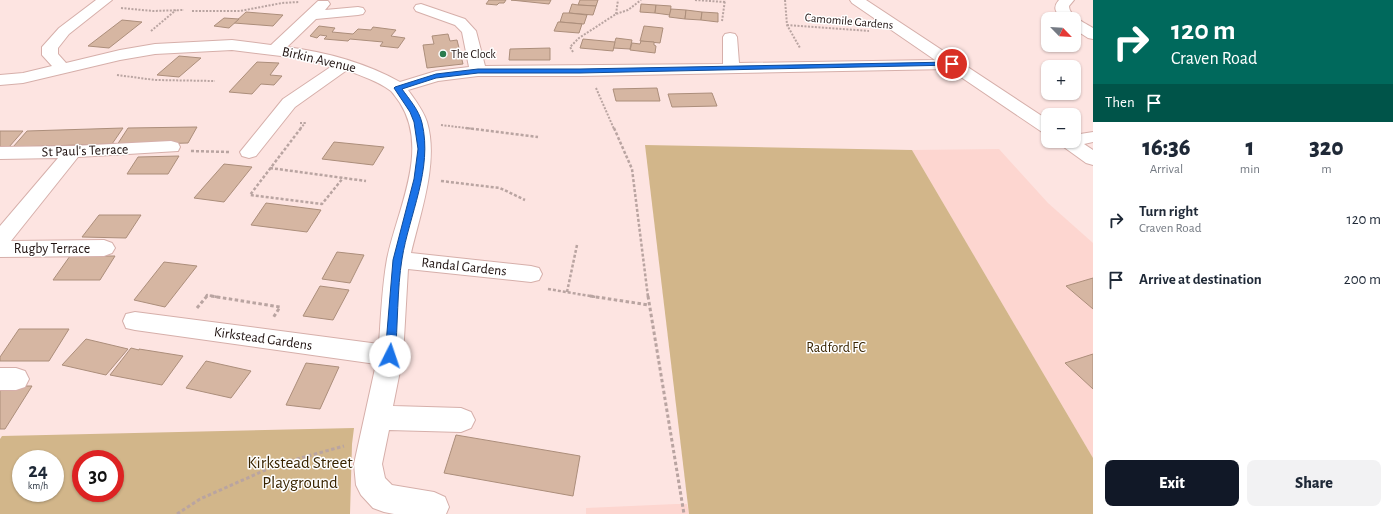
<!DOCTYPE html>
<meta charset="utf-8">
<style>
body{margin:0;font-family:"Alegreya Sans",sans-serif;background:#f2f2f3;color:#1f2937;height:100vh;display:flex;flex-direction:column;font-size:15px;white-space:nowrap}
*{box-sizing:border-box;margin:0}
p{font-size:13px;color:#747a83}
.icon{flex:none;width:22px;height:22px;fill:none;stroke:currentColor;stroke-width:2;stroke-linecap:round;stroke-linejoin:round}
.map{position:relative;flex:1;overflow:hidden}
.sheet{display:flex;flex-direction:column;background:#fff;width:300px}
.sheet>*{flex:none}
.top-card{background:#00695c;color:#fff;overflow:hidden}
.needle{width:26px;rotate:115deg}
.controls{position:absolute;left:1041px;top:12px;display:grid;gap:8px}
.controls a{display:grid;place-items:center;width:40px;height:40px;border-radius:8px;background:#fff;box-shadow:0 1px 3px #0004;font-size:20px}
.speed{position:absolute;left:12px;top:450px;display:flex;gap:8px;font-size:20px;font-weight:700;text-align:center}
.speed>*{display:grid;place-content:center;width:52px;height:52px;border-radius:50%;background:#fff;box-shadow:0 1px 3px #0004;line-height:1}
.speed small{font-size:10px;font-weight:400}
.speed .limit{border:6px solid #d22;background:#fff;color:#111}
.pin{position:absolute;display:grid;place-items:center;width:34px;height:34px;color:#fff;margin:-17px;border:2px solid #fff;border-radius:50%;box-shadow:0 1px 4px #0007}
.me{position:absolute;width:44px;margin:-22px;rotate:4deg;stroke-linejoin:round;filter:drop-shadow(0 0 3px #0008)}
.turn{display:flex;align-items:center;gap:14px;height:84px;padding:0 12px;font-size:18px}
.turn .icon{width:52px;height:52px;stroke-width:2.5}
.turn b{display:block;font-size:28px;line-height:34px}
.then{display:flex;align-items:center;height:38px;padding:0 12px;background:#0003;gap:8px;font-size:15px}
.eta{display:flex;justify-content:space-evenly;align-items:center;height:68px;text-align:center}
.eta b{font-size:24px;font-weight:800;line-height:28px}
.button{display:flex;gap:8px;margin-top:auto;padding:8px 12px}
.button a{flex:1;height:46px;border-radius:8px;background:#111827;color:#fff;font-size:16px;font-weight:800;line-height:46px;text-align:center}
.button a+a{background:#f2f2f3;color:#1f2937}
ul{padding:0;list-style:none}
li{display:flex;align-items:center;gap:12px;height:60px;padding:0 12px}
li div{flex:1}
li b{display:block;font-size:15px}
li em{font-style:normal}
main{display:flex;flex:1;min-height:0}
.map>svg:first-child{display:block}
.built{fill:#fdd6d0}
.green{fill:#d2b68a;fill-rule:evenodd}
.building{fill:#d6b6a2;stroke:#ac8e7b}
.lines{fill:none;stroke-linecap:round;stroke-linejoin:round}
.minor-casing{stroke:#d6afaa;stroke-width:2}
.path-far2{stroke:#b9a4a1;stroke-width:2;stroke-dasharray:2 1.5;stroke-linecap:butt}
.path-far1{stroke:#b9a4a1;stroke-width:2.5;stroke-dasharray:3 2;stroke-linecap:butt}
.path{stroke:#b9a4a1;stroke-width:3;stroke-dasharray:3.5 2.5;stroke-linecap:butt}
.minor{fill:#fff;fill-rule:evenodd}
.route{fill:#1a73e8;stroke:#114b97}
.poi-dot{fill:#2b7c4d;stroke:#fff;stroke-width:1.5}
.labels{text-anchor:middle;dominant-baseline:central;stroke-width:3;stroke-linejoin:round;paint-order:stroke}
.far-street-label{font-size:12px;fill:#1f1210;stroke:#fff}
.far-poi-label{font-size:12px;fill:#1f1210;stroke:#fff;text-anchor:start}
.street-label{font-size:14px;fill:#1f1210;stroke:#fff}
.park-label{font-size:14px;fill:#392400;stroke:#fff}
.near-park-label{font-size:17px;fill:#392400;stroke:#fff}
</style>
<main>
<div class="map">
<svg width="1093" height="514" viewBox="0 0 1093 514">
<rect width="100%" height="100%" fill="#fde4e1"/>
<g class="built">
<path d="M999,149L1048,203L1093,243V458L912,150Z"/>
<path d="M676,504H687L689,514H586V508Z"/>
</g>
<g class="green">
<path d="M645,145L912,150L1093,458V514H689Z"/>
<path d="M354,428L352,444L350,514H0V439L2,436ZM21,459H55V493H21ZM81,459H115V493H81Z"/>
</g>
<g class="building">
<path d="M489,0H506L504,3H499L497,5L486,4Z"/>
<path d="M511,0H551L549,4Z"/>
<path d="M580,0H598L596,6L578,5Z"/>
<path d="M572,4L578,5L596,6L593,15L569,13Z"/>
<path d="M641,4L656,5L655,13L640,12Z"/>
<path d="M656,5L671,6L670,15L655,13Z"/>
<path d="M671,9L686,10L685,19L669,17Z"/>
<path d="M686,10L702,12L701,20L685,19Z"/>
<path d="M246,12L283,15L273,26L234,23Z"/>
<path d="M702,12L718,13V22L701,20Z"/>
<path d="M563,13H569L587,15L584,24L560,22Z"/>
<path d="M224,18L239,19L229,28L214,26Z"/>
<path d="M122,20L142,22L109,48L88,46Z"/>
<path d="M558,22H560L582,24L579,33L554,31Z"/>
<path d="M319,26L335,28L332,32L353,34L358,29L371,30L373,27L396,30L391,36L405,38L398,48L380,46L383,42L350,39L348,41L324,39L327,36L320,35L317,38L310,36Z"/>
<path d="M644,26L663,28L660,43L640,41Z"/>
<path d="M448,34L450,41L457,40L463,64L427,68L423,45L434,44L432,36Z"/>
<path d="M616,38L632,40L630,49L613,48Z"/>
<path d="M583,39L615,42L613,51L580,48Z"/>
<path d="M641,41L654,42V45L656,46L655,53L630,50L632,43L640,44Z"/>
<path d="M550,48V60H509L510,49Z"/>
<path d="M179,56L201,58L179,77L157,75Z"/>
<path d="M257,62L279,63L270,75L282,76L274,85L261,84L252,94L229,92Z"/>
<path d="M657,88L660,101H616L613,89Z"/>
<path d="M712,93L717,106L672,107L668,94Z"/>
<path d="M197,127L188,143L117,145L128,128Z"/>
<path d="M123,128L112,144L13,147L27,131Z"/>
<path d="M0,131H23L9,147H0Z"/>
<path d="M334,142L384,147L373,165L322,159Z"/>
<path d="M179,156L168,174H127L138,157Z"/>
<path d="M224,164L252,167L224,202L194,198Z"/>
<path d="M266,203L321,210L307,232L251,225Z"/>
<path d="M99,215H141L126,238L82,237Z"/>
<path d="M337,252L364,255L350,283L322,279Z"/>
<path d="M70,256H115L100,280H53Z"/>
<path d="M164,262L197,266L165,307L134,300Z"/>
<path d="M1093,278V309L1066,286Z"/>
<path d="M320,286L349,290L333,320L303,316Z"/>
<path d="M19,329H69L49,361H0V357Z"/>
<path d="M86,339L128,349L106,375L62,365Z"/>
<path d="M131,348L139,350V349L183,356L162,385L110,375Z"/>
<path d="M1093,354V389L1065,363Z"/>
<path d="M206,361L251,371L231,398L186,388Z"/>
<path d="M306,363L339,367L320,409L286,405Z"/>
<path d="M0,386H32L5,429H0Z"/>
<path d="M456,435L580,456L573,496L444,473Z"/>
</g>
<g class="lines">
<g class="minor-casing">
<g id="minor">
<path d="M96,0H112L69,34L58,48V54L66,63L120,50L155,44L232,40L271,45L318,1H328L330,4L325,10L358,7L363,8L365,11L363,14L358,15L316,19L287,47C326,52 366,63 400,82L436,71L469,67L462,32L455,25L416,11L414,8L416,5L421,4L465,19L476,31L485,66L723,64V37L725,34L730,33L735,34L737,37L739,63L935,60L852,3L850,0H866L1048,120V133L1042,132L949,69L580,76H478L438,81L408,90C415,100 423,110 427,122C439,162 420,214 411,253L531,266L539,268L542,274L539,280L531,282L408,269L403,356L393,406L461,408L471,412L475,420L471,428L461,432L389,430L382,464L385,478L392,485L434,492L445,497L449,507L446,514H394L384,512L373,508L361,495L356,485L354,464L376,364L135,330L126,328L123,321L126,314L135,312L379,344C381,316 382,287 387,259C397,210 430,150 400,103C397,99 394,94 391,91C378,81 361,76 347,70L295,107L256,156L249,158L242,156L240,152L283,99L332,66L306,59L232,50L155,54L120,60L23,83L0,85V75L23,73L52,66L42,55V47L59,28Z"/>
<path d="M1059,0H1074L1069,6C1069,16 1085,23 1093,28V39L1088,38L1074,29V19H1062C1056,12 1052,8 1059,0Z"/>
<path d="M1093,132V142L1084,144L1093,150V165L1086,163L1061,145L1058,141H1074V135Z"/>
<path d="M171,141L178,143L180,147L178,151L78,157L11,241L104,240L112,243L115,248L112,253L104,256L0,257V226L58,158L0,159V147L73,146Z"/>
<path d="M0,368H16L25,371L29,379L25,387L16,390H0Z"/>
</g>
</g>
<g class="path-far2">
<path d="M695,0L725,2"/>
<path d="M785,0L787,25L800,48"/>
<path d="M121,8L153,11L184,10"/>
<path d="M192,11H240L282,3L299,2"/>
<path d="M616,14L618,0"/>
<path d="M722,21L725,0"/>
<path d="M787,25L869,31"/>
<path d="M151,31L176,10"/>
<path d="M573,52L570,47L579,38L616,14L628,10L641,0"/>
<path d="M117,75L155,80L215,81"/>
<path d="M596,88L614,129"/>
<path d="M300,123H305L300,129"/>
<path d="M441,125L474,129"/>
</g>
<g class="path-far1">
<path d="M301,128L250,195L322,204L343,178"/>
<path d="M466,128L538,137"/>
<path d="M614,128L632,169L648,297"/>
<path d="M191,151L230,152"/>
<path d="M270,168L366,181"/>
<path d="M441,181L500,188L525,200"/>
<path d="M548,289L596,297"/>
<path d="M567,292L577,245"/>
<path d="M206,297L207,295L217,297"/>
</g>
<g class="path">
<path d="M211,296L280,307L273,318"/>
<path d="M590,296L649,305"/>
<path d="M648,296L684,514"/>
<path d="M197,308L207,296"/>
<path d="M177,514L200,499L279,464L344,446"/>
</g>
<use href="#minor" class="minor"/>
</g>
<path class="route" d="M952,62L954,63V65L580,73H478L436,78L402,89C409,99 419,110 422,123C433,169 409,215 402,259C397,289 398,326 395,356L394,359L390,361L387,359L385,356L393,260L414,179L418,149L414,122L410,112L394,88L395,87L436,74L478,69H580Z"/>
<circle class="poi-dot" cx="443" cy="54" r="4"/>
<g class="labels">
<g class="far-street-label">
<text transform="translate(849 21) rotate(5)">Camomile Gardens</text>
</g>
<g class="far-poi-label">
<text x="451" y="54">The Clock</text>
</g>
<g class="street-label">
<text transform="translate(319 60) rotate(13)">Birkin Avenue</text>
<text transform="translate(85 151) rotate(-2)">St Paul's Terrace</text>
<text x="52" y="249">Rugby Terrace</text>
<text transform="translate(464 267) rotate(6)">Randal Gardens</text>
<text transform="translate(263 339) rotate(8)">Kirkstead Gardens</text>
</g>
<g class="park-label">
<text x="836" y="348">Radford FC</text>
</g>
<g class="near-park-label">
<text x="300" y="462">Kirkstead Street<tspan x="300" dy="20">Playground</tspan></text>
</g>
</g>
</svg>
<div class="controls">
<a><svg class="needle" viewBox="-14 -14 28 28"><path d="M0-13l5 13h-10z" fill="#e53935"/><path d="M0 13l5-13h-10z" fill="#747a83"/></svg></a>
<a>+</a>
<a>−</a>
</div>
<div class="speed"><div>24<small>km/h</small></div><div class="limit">30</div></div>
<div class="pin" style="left:952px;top:64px;background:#d93025"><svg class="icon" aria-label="arrive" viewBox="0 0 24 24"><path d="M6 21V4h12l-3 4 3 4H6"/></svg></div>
<svg class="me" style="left:390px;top:356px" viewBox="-20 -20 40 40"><circle r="19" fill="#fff"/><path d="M0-13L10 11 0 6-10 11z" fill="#1a73e8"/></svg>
</div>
<section class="sheet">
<div class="top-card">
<div class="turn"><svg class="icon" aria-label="right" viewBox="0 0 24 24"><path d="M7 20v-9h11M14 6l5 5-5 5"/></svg><div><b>120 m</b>Craven Road</div></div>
<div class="then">Then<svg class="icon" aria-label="arrive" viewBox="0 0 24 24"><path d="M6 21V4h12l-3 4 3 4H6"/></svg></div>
</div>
<div class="eta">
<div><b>16:36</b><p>Arrival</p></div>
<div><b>1</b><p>min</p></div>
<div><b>320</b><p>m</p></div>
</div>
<ul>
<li><svg class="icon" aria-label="right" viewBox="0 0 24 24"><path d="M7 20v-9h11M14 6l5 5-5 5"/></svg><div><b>Turn right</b><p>Craven Road</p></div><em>120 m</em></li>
<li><svg class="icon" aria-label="arrive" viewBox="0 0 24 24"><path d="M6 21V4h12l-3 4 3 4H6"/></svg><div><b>Arrive at destination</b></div><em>200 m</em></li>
</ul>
<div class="button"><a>Exit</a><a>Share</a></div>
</section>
</main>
